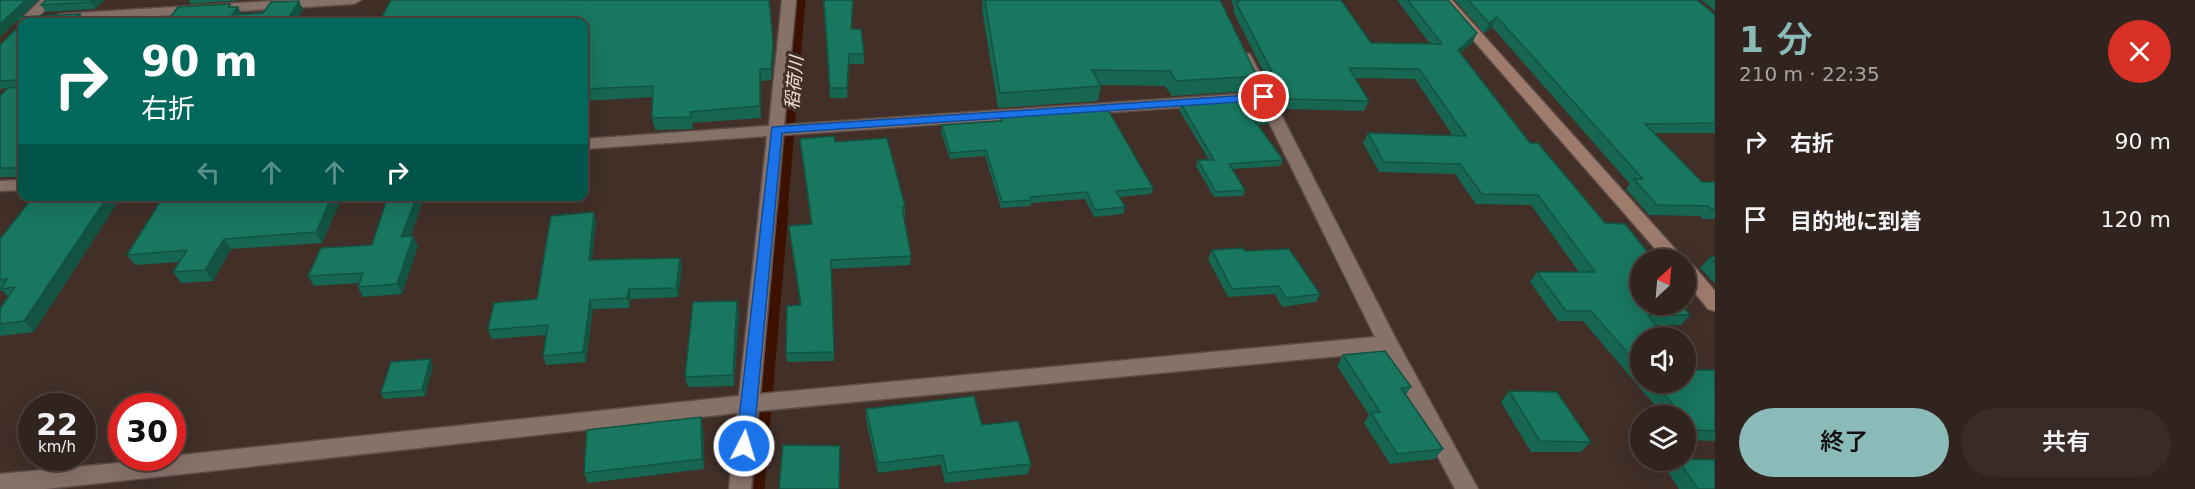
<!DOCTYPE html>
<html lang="ja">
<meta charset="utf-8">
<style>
body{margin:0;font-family:"DejaVu Sans","Noto Sans JP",sans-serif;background:#392b27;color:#f1f3f6;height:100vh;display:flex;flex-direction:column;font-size:22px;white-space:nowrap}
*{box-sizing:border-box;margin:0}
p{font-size:20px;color:#a8a4a4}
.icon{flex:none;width:33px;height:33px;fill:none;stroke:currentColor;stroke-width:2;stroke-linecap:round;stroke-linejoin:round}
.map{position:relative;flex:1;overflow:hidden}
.sheet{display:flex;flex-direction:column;background:#31231e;width:480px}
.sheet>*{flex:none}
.banner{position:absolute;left:18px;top:18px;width:570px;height:183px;border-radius:12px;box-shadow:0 6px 24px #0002,0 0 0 2px #4c403c;background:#00695c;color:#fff;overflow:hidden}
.needle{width:39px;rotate:26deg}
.fabs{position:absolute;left:1630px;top:249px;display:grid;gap:12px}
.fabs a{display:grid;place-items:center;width:66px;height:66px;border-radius:50%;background:#31231e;box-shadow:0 6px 24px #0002,0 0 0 2px #4c403c;font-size:30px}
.speed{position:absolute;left:18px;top:393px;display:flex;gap:12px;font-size:30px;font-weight:700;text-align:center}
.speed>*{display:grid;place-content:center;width:78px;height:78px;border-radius:50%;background:#31231e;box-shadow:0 6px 24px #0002,0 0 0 2px #4c403c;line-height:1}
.speed small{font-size:15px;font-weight:400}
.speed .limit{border:9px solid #d22;background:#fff;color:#111}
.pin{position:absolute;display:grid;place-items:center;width:51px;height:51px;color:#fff;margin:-26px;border:3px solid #fff;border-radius:50%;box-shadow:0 2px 6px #0007}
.me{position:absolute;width:66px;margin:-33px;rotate:5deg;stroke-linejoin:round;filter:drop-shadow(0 0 4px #0008)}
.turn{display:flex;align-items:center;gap:21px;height:126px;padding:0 24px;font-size:27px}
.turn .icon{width:78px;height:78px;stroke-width:2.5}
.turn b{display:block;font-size:42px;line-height:51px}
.lanes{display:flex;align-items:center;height:57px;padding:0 24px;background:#0003;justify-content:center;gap:30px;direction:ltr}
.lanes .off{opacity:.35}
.round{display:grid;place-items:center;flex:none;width:63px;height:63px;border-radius:32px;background:#392b27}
.summary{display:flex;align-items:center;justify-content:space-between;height:102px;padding:0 24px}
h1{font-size:36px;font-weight:600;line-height:45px;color:#8bbbb9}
.button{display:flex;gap:12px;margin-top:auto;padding:12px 24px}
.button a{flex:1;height:69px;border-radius:36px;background:#8bbbb9;color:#111;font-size:24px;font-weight:600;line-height:69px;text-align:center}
.button a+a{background:#392b27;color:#f1f3f6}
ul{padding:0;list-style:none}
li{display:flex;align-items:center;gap:18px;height:78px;padding:0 24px}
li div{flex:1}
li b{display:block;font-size:22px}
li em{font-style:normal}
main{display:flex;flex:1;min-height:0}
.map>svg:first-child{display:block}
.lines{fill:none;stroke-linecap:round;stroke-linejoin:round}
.stream-far1{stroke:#3c1100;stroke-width:9}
.stream{stroke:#3c1100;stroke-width:11}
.street-casing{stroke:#5c4d47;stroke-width:3}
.secondary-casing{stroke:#5c4d47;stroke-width:3}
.street{fill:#87726a;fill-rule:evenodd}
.secondary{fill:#9f7b6c;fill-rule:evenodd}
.wall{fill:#166652}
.shaded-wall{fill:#125342}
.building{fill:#19775f;stroke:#125342;stroke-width:1.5}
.route{fill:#1a73e8;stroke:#114b97;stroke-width:1.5}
.labels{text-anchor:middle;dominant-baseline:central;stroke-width:6;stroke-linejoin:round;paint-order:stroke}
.water-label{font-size:18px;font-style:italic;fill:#f3e0d8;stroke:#412f28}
</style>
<main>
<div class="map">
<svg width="1715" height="489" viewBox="0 0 1715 489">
<rect width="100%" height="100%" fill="#412f28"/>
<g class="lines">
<path class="stream-far1" d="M783,211L801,0"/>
<path class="stream" d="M759,489L783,210"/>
<g class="street-casing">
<g id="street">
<path d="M41,0H55L33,22H22L21,25L19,22L21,19Z"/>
<path d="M289,0H361L354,4L60,22L53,18L60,14Z"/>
<path d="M782,0H796L784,125L1255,93L1238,57L1245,53L1250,54L1397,341L1478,489H1455L1382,352L758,411L751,489H729L737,413L46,489H0V474L172,458V456L739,396L767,136L584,149V139L769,126ZM1259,102L1375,337L760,394L783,135Z"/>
<path d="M22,180V190L0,191V181Z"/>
</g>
</g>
<g class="secondary-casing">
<g id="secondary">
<path d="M1438,0H1452L1685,260H1665Z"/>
<path d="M1686,263L1693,265L1715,291V311L1708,309L1686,282Z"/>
</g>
</g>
<use href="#street" class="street"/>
<use href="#secondary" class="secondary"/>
</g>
<g class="wall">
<path d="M0,0H38L21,17L84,21L22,22V87L11,88L22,87V177H0V96L8,88L0,89V45L18,27L19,18L0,37Z"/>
<path d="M46,0H104L95,9L46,12L41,5Z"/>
<path d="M189,0H243L191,4Z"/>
<path d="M823,0H853L851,29L864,54V64H849L847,98H830Z"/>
<path d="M983,0H1220L1257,76L1252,91L1172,96L1165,86L1101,85L1098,101L998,108L982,9Z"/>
<path d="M1231,0H1341L1371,43L1430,44L1397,0H1448L1477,33L1472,43L1460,53L1530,143L1605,223L1641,260L1690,315L1681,325H1656L1641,338V382H1686L1687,370H1715V441L1686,440V416H1664L1583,321H1558L1530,282L1537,272H1579L1531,205L1476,204L1455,174L1379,172L1363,143L1368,133L1453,136L1415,79L1355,78L1369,101L1364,111L1282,109L1233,11L1234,8Z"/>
<path d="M1455,0H1697L1715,15V133H1655L1702,182H1715V219H1702L1700,216L1649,215L1626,189L1630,184L1492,27L1484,33Z"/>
<path d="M1702,0H1715V11Z"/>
<path d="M232,7L242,14L303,9L295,22H171L169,19Z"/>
<path d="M584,22L773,42L774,53L771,80L761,81V118L692,123L693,129L655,130L652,118L653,97L584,101Z"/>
<path d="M1181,104L1270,119L1268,124L1258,125L1283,160L1280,166L1232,169L1245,190L1243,196L1214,197L1196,166L1198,160H1209L1179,110Z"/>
<path d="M1001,116L1153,188L1151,194L1119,197L1125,207L1123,214L1094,217L1085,199L1031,203V206L1001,208L985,156L950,159L941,132L942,125L1000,121Z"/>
<path d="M800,139L835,142L905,206V215H903L911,256L910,265L831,269L834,361L787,362L786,353L800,305L789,226L811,224Z"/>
<path d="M343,196H425L410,237L413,236L418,246L402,294L363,297L358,287L359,283L314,286L308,276L372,245L386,202L344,200Z"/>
<path d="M341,199L322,243L231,249L213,281L181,283L173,272L180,262L135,265L127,255Z"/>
<path d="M596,221L592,260L682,267L678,297L631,299L629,308L593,309L586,362L546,365L543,356L546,335L492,339L488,330L537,299Z"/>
<path d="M0,239L34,332L0,336V309L8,297L3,291H0Z"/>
<path d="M1212,250L1320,294L1316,302L1282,307L1275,294L1228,297L1208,259Z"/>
<path d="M1710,257H1715V284L1700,268Z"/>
<path d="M737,301L739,312L734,386L688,387L685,377Z"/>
<path d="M1343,355L1411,387L1406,395L1443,449L1435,459L1390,464L1364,423L1369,415L1337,366Z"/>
<path d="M433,365L425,396L384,399L381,393Z"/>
<path d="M1509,391L1591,442L1581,452H1531L1501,402Z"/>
<path d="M866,409L982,425L1031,464L1028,474L945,483L941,465L878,473L866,420Z"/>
<path d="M703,428L704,469L588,483L584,473Z"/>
<path d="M1675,460H1686L1715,489H1679L1666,469Z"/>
</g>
<g class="shaded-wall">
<path d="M26,0H38L0,37V24Z"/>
<path d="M93,0H104L95,9L91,2Z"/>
<path d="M299,1L303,9L295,22H286Z"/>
<path d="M230,4L234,12L238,7L242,15L237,22L228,7Z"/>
<path d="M80,14L84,21L83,22H71Z"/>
<path d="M1497,17L1492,27L1484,33L1489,23Z"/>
<path d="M1477,33L1472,43L1453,59L1458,50Z"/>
<path d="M773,42L774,53L771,80V69Z"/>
<path d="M760,69L761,81V118L760,106Z"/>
<path d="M22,73V87L17,80Z"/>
<path d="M108,196H122L34,332L24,321Z"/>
<path d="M332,196H340L341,199L322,243L316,232Z"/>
<path d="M417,196H425L406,247L401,237Z"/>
<path d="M594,212L596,221L591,270L589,260Z"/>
<path d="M413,236L418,246L402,294L397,284Z"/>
<path d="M224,239L231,249L213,281L205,270Z"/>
<path d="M680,258L682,267L678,297L676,288Z"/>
<path d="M629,289L631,299L629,308L627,298Z"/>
<path d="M590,300L593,309L586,362L583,352Z"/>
<path d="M737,301L739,312L734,386L733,375Z"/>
<path d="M430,359L433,365L425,396L422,390Z"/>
<path d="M701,417L703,428L704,469L702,459Z"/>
</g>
<g class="building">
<path d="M0,0H26L0,24Z"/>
<path d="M46,0H93L91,2L41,5Z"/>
<path d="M391,0H769L773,42L771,69H760V106L690,112L691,117L652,118L653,86L584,89V22H379Z"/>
<path d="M824,0H853L851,29H861L864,54H849L847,88H830Z"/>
<path d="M985,0H1220L1257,76L1176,81L1170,71L1092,70L1101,86L1000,93Z"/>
<path d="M1238,0H1341L1371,43L1442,44L1408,0H1448L1477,33L1458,50L1530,143H1538L1605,223L1625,224L1653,259L1641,260V304H1681L1690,315H1648L1664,338H1641V368L1591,311H1566L1537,272H1595L1538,195L1482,194L1460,164L1384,162L1368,133L1466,136L1419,69L1349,68L1369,101L1286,99L1236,2H1239Z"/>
<path d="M1468,0H1697L1715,15V123L1645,124L1702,182H1715V209H1711L1708,206L1657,205L1634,179H1643L1497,17L1489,23Z"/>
<path d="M299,1L286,22H174L176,19H169L178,7L230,4L228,7H238L232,15L263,13L271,2Z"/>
<path d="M80,14L71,22H22V73L17,80L0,81V45L18,27L19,17Z"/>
<path d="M22,87V168H0V96L8,88Z"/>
<path d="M1260,99L1270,119L1254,120L1283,160L1229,164L1245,190L1216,192L1198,160H1214L1181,104Z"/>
<path d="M1107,108L1153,188L1116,191L1125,207L1095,210L1087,192L1031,197L1032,200L1002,202L986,150L950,153L942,125L1002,121L1001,116Z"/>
<path d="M834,136L835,142L887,138L905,206L902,207L911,256L831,260L834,352L786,353L787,306L801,305L789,226L812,224L800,139Z"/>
<path d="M34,196H108L24,321L0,324V309L15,287L1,289L7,279L0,280V239Z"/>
<path d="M231,196H332L316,232L224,239L205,270L173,272L187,250L127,255L160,202Z"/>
<path d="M388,196H417L401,237L413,236L397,284L358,287L363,273L308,276L321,248L372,245Z"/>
<path d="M594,212L589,260L680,258L676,288L629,289L627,298L590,300L583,352L543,356L548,325L488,330L494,303L537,299L551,216Z"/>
<path d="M1243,248L1245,251L1289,249L1320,294L1286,298L1279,286L1232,289L1212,250Z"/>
<path d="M1710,257H1715V263Z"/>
<path d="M737,301L733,375L685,377L693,302Z"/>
<path d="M1385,351L1411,387L1401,388L1443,449L1397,454L1371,413L1380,412L1343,355Z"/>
<path d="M430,359L422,390L381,393L391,362Z"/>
<path d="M1686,369L1687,370H1715V431L1696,430L1686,419V416H1683L1654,382H1686Z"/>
<path d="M1509,391L1557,392L1591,442L1540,441Z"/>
<path d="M974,396L982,425L1018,421L1031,464L947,473L943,455L878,463L866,409Z"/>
<path d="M701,417L702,459L584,473L587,430Z"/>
<path d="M783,445L840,446L839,489H779Z"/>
<path d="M1686,459L1715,460V489H1698L1678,460H1686Z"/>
</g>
<path class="route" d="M1264,94L1270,97L1268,100L782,133L753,446L750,451L744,453L738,451L736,446L772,127Z"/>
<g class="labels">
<g class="water-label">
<text transform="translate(794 83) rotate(-85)">稻荷川</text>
</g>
</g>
</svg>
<div class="fabs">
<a><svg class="needle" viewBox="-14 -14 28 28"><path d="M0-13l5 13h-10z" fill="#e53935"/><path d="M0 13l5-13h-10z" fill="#a8a4a4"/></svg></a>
<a><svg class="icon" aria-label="sound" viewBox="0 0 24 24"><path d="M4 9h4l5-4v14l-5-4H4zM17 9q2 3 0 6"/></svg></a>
<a><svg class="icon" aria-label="layers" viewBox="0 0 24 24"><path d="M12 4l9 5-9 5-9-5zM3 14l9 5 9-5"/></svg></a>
</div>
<div class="speed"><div>22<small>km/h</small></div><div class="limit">30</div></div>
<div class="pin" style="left:1264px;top:97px;background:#d93025"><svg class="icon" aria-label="arrive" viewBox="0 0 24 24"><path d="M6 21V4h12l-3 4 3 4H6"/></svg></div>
<svg class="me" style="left:744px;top:446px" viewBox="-20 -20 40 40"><circle r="17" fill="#1a73e8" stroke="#fff" stroke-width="3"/><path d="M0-11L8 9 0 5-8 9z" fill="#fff"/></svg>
<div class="banner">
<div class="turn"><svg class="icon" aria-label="right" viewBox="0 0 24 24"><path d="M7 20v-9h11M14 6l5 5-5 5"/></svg><div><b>90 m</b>右折</div></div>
<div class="lanes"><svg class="icon off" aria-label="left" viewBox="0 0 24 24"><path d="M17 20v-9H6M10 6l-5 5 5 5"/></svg><svg class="icon off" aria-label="ahead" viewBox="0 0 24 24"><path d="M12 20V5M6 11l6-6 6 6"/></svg><svg class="icon off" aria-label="ahead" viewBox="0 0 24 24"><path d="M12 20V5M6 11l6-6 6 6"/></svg><svg class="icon" aria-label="right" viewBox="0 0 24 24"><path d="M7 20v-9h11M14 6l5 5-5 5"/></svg></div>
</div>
</div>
<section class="sheet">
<div class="summary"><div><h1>1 分</h1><p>210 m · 22:35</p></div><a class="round" style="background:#d93025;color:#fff"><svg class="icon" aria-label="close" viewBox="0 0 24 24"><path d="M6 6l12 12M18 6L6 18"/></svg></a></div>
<ul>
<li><svg class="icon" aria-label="right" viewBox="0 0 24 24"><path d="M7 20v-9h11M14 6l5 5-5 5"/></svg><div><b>右折</b></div><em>90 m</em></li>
<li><svg class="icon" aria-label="arrive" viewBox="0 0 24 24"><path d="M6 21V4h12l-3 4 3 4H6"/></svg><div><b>目的地に到着</b></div><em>120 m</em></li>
</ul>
<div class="button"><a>終了</a><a>共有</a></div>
</section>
</main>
